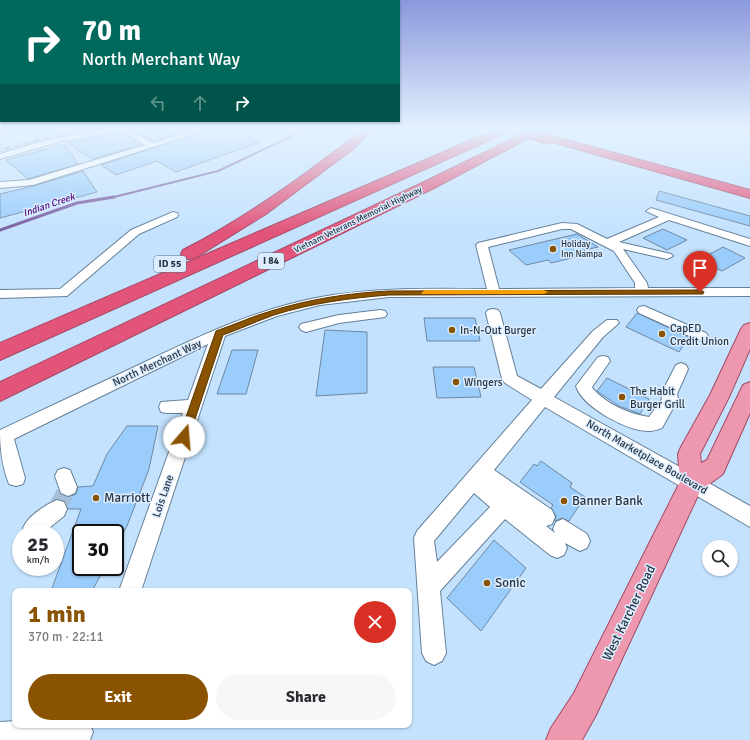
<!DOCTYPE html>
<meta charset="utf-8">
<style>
body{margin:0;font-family:Signika,sans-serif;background:#f7f7f7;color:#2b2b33;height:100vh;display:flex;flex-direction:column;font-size:15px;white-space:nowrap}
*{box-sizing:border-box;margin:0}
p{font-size:13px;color:#7c7c81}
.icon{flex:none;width:22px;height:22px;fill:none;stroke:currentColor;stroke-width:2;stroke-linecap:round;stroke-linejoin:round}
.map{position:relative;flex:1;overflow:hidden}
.details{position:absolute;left:12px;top:588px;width:400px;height:140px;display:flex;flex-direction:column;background:#fff;border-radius:8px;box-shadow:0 1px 3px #0004}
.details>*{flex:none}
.hud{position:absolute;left:0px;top:0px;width:400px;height:122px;box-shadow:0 1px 3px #0004;background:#00695c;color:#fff;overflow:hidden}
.buttons{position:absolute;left:702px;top:540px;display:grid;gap:8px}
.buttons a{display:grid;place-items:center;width:36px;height:36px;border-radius:50%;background:#fff;box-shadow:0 1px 3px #0004;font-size:20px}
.speed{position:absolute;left:12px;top:524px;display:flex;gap:8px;font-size:20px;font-weight:700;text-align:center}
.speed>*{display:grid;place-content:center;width:52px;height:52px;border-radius:50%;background:#fff;box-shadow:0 1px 3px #0004;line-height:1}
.speed small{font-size:10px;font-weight:400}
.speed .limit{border:2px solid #111;border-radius:6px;background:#fff;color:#111}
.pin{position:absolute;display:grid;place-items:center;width:34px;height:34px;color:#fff;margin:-41px -17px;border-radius:50% 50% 50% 0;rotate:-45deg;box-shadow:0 0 4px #0007}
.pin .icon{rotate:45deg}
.me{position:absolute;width:44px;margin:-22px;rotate:18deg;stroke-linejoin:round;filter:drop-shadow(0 0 3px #0008)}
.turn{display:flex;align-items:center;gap:14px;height:84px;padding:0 16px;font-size:18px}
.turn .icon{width:52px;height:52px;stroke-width:2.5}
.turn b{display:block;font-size:28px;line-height:34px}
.lanes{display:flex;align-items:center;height:38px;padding:0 16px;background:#0003;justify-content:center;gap:20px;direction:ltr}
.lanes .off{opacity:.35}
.round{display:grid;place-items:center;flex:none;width:42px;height:42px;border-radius:21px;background:#f7f7f7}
.overview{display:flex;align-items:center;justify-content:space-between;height:68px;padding:0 16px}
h1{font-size:24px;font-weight:700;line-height:30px;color:#895301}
.button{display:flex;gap:8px;margin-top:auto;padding:8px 16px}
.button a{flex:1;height:46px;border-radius:24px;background:#895301;color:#fff;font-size:16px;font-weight:700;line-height:46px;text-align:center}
.button a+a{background:#f7f7f7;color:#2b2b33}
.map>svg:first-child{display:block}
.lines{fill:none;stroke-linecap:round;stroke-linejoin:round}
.stream-far1{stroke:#7c5ea1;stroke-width:2}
.stream{stroke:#7c5ea1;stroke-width:3}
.building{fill:#9bcdfc;stroke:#6d88a2}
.minor-tunnel{stroke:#a5c0d8;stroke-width:18;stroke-dasharray:18 9;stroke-linecap:butt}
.minor-casing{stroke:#658099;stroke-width:2}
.major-casing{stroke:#a24a66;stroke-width:2}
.highway-casing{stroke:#a24a66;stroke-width:2}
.minor{fill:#fff;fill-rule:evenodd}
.major{fill:#ee98af;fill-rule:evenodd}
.highway{fill:#e2547a;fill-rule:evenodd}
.rail-casing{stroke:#7d92a6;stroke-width:2.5}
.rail{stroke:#dbedff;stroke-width:1.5;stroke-dasharray:5;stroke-linecap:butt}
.highway-bridge-casing{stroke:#a24a66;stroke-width:14;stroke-linecap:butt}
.highway-bridge{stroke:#e2547a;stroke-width:12}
.route{fill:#895301;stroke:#593601}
.slow{fill:#f59e0b}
.poi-dot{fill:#895301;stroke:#dbedff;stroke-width:1.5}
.labels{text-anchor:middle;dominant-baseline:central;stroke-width:3;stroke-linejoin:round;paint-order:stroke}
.far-street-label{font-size:9px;fill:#2a3641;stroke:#dbedff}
.far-poi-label{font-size:9px;fill:#2a3641;stroke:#dbedff;text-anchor:start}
.far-water-label{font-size:10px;font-style:italic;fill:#53097d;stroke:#dbedff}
.shield{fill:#dbedff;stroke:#5f6d7a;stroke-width:1}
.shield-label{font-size:10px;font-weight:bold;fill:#2a3641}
.poi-label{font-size:11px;fill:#2a3641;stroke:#dbedff;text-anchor:start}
.street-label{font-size:11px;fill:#2a3641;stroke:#dbedff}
.near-poi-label{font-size:13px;fill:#2a3641;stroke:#dbedff;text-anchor:start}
.near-street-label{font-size:13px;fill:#2a3641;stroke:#dbedff}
</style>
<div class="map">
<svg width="750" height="740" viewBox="0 0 750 740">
<rect width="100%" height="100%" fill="#c4e2fe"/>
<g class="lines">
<path class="stream-far1" d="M110,198L218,171L307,129"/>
<path class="stream" d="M0,230L77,203L114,197"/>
</g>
<g class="building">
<path d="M130,129H195L153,141Z"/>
<path d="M211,129H229L260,142L176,172L157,161L116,175L101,165Z"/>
<path d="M114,134H125L141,145L92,159L67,143Z"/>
<path d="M65,144L78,164L28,179L6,160Z"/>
<path d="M83,171L97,192L0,218V194L33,186Z"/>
<path d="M659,191L750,216V226L656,200Z"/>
<path d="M663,229L687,240L667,250L643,238Z"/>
<path d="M577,234L598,247L584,250L588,254L551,263L548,260L526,265L509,250Z"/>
<path d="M723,247L745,258L722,271L699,260Z"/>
<path d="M637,313L689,337L679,352L626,327Z"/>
<path d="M424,318H475L480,341H427Z"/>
<path d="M325,330L367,332V393L316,396Z"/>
<path d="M232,350H258L246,394H217Z"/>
<path d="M433,367H474L481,397L437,398Z"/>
<path d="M607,378L649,399L640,414L619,406L597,391Z"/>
<path d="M127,426H158L149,469L127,526L115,548V533H81V567H105L92,591H51L81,509H68L64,501L57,499L53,500L58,490L60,494L69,497L76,494L78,487L93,486L107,454Z"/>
<path d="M541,461L572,483L570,487L585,497L569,521L562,518L555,521L556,516L551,508L553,505L520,482L534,464L537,466Z"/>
<path d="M494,540L526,568L481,631L447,598Z"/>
</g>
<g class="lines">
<path class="minor-tunnel" d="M57,509L68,487"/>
<g class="minor-casing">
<g id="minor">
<path d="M5,129H14L0,137V132Z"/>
<path d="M100,129H127L153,143L199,129H210L33,185L0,188V182L29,180L145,145L125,133L114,132L62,141L0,159V154L40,142Z"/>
<path d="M651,208L750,239V246L669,220L619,242L671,254L673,256L667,259L623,249L647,283L648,288H750V296L389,297L320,305L277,316L225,336L141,591H119L183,413H167L161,412L159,407L161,402L188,400L208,344L14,439L25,478L23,484L16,486L9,484C2,466 0,449 0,430C48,407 97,385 145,362C202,335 259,308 321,297C376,287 432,289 487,289L476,245L478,243L562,223L577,224L607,239L659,217L646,211ZM562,229H571L614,251L635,283V288L499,289L488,247Z"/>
<path d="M173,212L177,213L178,215L177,217L139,234L67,296L0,298V290L60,289L131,230Z"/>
<path d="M644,306L706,333L708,336L706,339L701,341L696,339L639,313L637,310L639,307Z"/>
<path d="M493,309L498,310L500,313L517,376L541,389L593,331L607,320H617L619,323L603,337L554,397L750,506V527L545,407L494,470L552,510L555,517L552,524L546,526L555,533L553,529L556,522L563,519L587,534L590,541L587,548L580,551L565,543L567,548L564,555L557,558L550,555L505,519L440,591L446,653L442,661L434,665L426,661L422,653L414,538L417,531L532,400L505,383L502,379L486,313L488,310ZM474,493L490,507L437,562L434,541Z"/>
<path d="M380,310L385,311L387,314L385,317L339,323L306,332L301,330L299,327L301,324L339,315Z"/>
<path d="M603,356L608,357L610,361L592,387L593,389C607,404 628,414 649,417L662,399L661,394L676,365L681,363L686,365L688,369L677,394L678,399L662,428C658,429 654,431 650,431C628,432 582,407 576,386L579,382L598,357Z"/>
<path d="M64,468L70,470L77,487L75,493L68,496L61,493L55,476L58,470Z"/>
<path d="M57,500L64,502L67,509L64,516L43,533H25L23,528C28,516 45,505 57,500Z"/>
<path d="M15,721V725H90L93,732L90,740H0V722Z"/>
</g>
</g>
<g class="major-casing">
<path id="major" d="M750,323V349L729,397L700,454L701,463L707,460L743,385L750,382V413L726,467L723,474L700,491L596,715L582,740H546L551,728L574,693L680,482L678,454L681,447L710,395L741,329L744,325Z"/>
</g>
<g class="highway-casing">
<g id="highway">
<path d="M362,129H373L353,149L266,214L195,258L189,259L183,258L181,254L183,250C232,225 278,194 322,161C335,150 351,142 362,129Z"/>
<path d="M497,129H511L510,131L0,360V343Z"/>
<path d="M533,129H546L432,189L0,401V382L422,183Z"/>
<path d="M549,135L750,190V198L545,140L543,138L545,136Z"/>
</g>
</g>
<use href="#minor" class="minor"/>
<use href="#major" class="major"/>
<use href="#highway" class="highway"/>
<g class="rail-casing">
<path id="rail" d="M0,150L83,129"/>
</g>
<use href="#rail" class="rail"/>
<g class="highway-bridge-casing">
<path id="highway-bridge" d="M518,129L549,138"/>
</g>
<use href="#highway-bridge" class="highway-bridge"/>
</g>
<linearGradient id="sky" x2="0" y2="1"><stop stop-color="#8b98dc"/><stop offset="0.56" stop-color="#e4f2ff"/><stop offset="1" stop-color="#e4f2ff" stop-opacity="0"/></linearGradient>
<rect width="750" height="232" fill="url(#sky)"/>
<path class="route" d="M700,290L704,292L703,294L389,295C350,298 312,303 274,315C257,321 240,329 223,335L189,437L184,441L179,437L216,331C234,325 253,316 271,311C310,299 349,293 389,291Z"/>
<path class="slow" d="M425,290H544L548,292L544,294H422L421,293Z"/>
<g class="poi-dot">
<circle cx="553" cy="249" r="4"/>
<circle cx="452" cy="330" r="4"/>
<circle cx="662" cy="334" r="4"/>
<circle cx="456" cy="382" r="4"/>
<circle cx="622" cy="397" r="4"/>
<circle cx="96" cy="498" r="4"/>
<circle cx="564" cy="501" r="4"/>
<circle cx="487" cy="583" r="4"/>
</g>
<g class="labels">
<g class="far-street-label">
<text transform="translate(358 220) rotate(-26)">Vietnam Veterans Memorial Highway</text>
</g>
<g class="far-poi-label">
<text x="561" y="244">Holiday<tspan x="561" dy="10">Inn Nampa</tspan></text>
</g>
<g class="far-water-label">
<text transform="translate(49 205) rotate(-19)">Indian Creek</text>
</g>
<g class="shield">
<rect x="258" y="253" width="26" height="16" rx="3"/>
<rect x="154" y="256" width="32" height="16" rx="3"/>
</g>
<g class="shield-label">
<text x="271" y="261">I 84</text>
<text x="170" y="264">ID 55</text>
</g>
<g class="poi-label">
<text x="670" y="328">CapED<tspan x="670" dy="13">Credit Union</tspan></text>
<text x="460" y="330">In-N-Out Burger</text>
<text x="464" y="382">Wingers</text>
<text x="630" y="391">The Habit<tspan x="630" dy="13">Burger Grill</tspan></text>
</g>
<g class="street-label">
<text transform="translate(157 363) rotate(-25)">North Merchant Way</text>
<text transform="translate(647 457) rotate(30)">North Marketplace Boulevard</text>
<text transform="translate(163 496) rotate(-71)">Lois Lane</text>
</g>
<g class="near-poi-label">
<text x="104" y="498">Marriott</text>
<text x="572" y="501">Banner Bank</text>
<text x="495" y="583">Sonic</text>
</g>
<g class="near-street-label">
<text transform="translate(629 613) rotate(-64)">West Karcher Road</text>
</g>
</g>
</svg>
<div class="buttons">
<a><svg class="icon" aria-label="search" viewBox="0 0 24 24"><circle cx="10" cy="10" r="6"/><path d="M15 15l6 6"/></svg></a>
</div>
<div class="speed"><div>25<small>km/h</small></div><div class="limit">30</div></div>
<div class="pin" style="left:700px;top:292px;background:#d93025"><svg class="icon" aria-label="arrive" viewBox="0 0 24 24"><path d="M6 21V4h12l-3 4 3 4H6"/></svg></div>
<svg class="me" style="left:184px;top:437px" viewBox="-20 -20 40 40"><circle r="19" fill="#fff"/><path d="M0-13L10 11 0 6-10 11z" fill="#895301"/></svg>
<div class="hud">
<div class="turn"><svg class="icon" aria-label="right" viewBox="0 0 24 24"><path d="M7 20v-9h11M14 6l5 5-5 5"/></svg><div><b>70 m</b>North Merchant Way</div></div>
<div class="lanes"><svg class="icon off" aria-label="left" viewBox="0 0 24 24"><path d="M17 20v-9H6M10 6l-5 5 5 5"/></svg><svg class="icon off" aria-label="ahead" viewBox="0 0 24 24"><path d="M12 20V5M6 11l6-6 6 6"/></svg><svg class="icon" aria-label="right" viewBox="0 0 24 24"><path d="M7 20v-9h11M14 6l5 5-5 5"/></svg></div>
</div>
<section class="details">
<div class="overview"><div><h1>1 min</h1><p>370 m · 22:11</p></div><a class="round" style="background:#d93025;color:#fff"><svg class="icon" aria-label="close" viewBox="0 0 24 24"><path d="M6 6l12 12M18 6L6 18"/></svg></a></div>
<div class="button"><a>Exit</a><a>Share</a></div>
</section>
</div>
